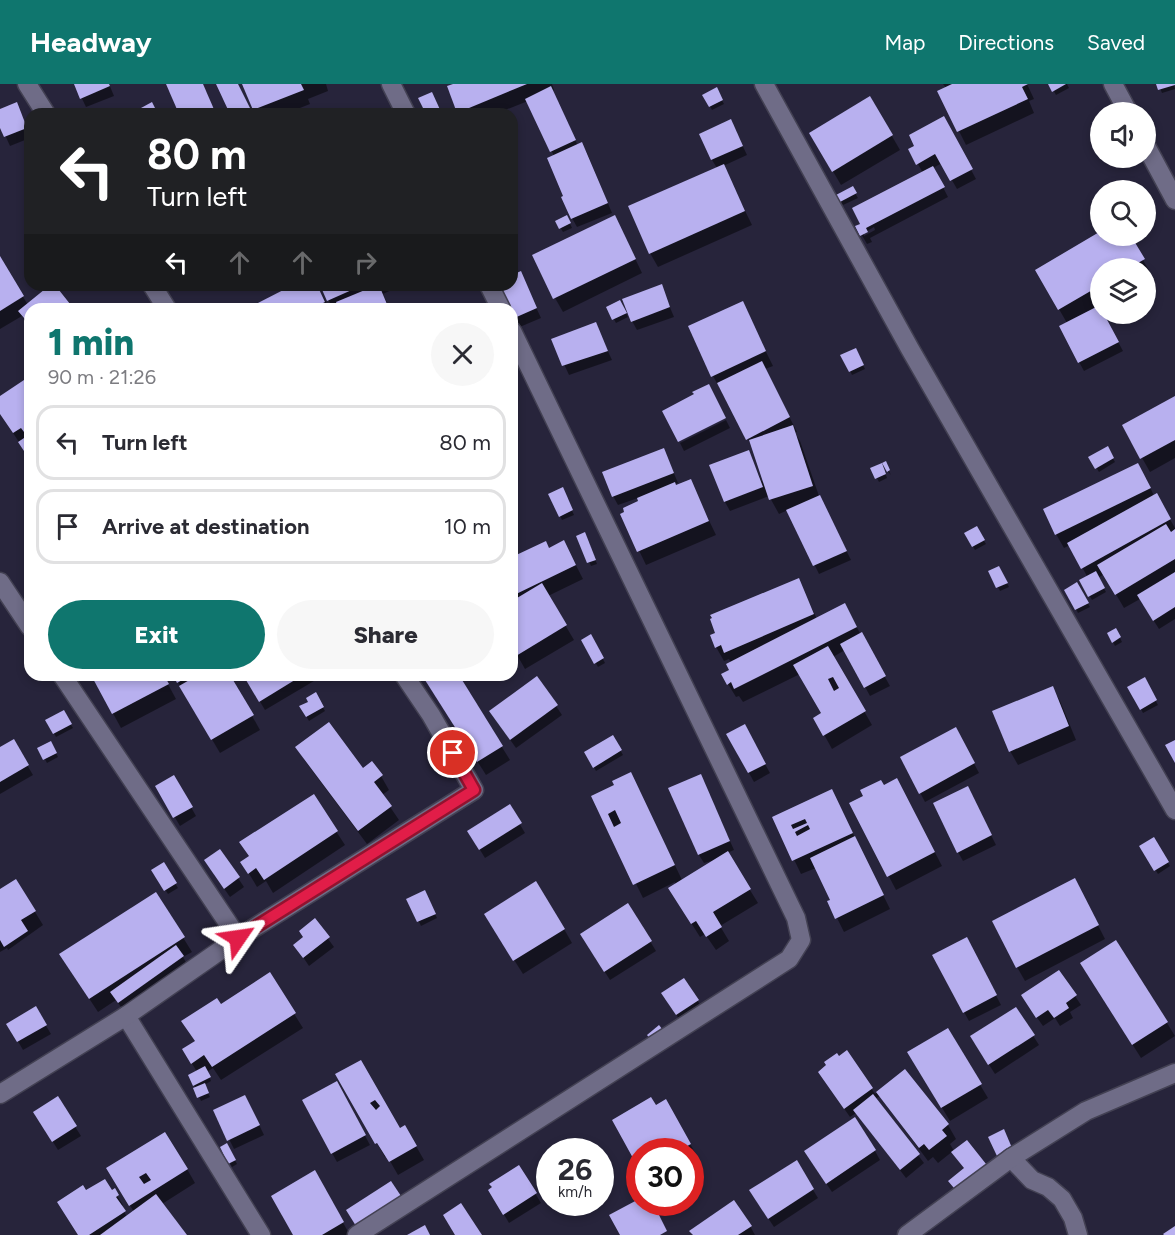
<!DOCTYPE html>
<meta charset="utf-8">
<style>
body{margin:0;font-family:Figtree,sans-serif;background:#f7f7f7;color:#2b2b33;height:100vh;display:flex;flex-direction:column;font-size:22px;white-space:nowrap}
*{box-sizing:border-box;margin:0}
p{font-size:20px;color:#7c7c81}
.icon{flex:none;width:33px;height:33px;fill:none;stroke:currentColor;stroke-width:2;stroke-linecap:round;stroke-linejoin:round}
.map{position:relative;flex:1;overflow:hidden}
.panel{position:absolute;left:24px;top:219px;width:494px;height:378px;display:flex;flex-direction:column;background:#fff;border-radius:18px;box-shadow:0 3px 9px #0003}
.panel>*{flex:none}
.guide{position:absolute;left:24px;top:24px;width:494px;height:183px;border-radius:18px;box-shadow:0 3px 9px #0003;background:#202124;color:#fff;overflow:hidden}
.fabs{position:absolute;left:1090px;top:18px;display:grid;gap:12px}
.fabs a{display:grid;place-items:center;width:66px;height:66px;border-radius:50%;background:#fff;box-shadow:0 3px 9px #0003;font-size:30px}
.speed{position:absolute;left:536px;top:1054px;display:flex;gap:12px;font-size:30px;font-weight:700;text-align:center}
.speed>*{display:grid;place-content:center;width:78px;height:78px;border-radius:50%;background:#fff;box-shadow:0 3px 9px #0003;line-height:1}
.speed small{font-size:15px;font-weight:400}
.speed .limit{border:9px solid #d22;background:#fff;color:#111}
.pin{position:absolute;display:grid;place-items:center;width:51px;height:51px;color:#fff;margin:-26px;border:3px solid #fff;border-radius:50%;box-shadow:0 2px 6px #0007}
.me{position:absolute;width:66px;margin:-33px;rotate:58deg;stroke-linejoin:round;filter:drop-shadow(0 0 4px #0008)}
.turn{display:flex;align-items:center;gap:21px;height:126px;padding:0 24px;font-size:27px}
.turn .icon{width:78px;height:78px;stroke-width:2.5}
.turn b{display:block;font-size:42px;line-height:51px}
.lanes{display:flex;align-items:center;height:57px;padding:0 24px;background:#0003;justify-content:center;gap:30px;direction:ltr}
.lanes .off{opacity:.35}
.round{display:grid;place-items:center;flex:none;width:63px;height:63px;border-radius:32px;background:#f7f7f7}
.overview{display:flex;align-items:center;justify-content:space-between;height:102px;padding:0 24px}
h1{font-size:36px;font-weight:800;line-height:45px;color:#0f766e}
.button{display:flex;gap:12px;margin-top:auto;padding:12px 24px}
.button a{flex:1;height:69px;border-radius:36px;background:#0f766e;color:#fff;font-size:24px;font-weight:800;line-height:69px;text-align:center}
.button a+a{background:#f7f7f7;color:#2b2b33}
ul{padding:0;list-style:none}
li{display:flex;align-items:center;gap:18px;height:75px;margin:0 12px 9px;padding:0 12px;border:3px solid #e1e1e2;border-radius:18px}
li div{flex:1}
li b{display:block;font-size:22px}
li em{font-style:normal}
header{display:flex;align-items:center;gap:36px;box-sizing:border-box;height:84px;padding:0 30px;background:#0f766e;color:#fff}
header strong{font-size:28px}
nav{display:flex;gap:33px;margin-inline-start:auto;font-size:21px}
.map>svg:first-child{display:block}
.shadow{fill:#0007;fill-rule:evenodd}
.building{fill:#b8b0ef;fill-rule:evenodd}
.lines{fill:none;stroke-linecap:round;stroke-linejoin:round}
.street-casing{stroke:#434153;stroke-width:21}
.street{stroke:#6f6c87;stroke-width:18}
.route-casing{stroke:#92132f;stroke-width:15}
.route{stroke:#e11d48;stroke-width:10}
</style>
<header>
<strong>Headway</strong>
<nav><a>Map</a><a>Directions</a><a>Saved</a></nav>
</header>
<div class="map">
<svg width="1175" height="1151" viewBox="0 0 1175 1151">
<rect width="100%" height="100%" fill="#27243b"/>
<g class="shadow">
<path d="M75,0H109L114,12L86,23Z"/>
<path d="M244,0H326L328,7L308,15L310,20L285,30H257Z"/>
<path d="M454,0H552L554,6L552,7L578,62L582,60L587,69L612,129L577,143L572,134L554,72L528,17L495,30H460Z"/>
<path d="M943,0H1027L1034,15L1029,17L1034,29L966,61L939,7L946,4Z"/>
<path d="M1050,0H1067L1069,4L1056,11Z"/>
<path d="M1158,0H1174L1175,5L1162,9Z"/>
<path d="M716,5L724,20L712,26L704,12Z"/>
<path d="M870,14L900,66L841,101L811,50Z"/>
<path d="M16,20L30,54L10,62L0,40V27Z"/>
<path d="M943,34L976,95L957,105L942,79L933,84L948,113L870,154L872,158L867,160L857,143L923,89L910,66L916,62ZM874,143L875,146L864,152V149Z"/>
<path d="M735,46L747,71L723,82L752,141L658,183L650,169L717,84L712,76Z"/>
<path d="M852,104L858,114L843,121L838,111Z"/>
<path d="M567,133L572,144L563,148L557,138Z"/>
<path d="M622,147L642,189L563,228L555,214Z"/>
<path d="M1101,149V152H1129L1151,190L1146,193V184H1101V219L1098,221L1101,230H1103L1123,267L1084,287L1079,278L1067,239L1037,187Z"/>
<path d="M0,175L28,221L53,201L72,225H30V242L22,232L0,245Z"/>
<path d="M520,189L541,234L515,245L512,239V225L500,201H512V193Z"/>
<path d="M296,201H316L330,225H258Z"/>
<path d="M321,201H402L383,210L390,225H333Z"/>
<path d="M661,202L674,233L637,246L632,237Z"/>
<path d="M620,218L628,233L616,239L608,224Z"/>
<path d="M742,219L773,282L765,285L797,348L795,349L800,357L819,412L851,476L819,490L788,426L779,430L769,412L730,427L725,418L748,368L762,398L764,397L754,366L713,292Z"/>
<path d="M595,240L612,276L569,291L553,256Z"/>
<path d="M855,266L865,285L852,291L843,272Z"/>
<path d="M30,294V375L0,329V314Z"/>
<path d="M1175,314V374L1150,388L1124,342Z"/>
<path d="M726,336L730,344L684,367L680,359Z"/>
<path d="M1107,364L1115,378L1099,388L1090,373Z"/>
<path d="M664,366L678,399L674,400L676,403L690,397L716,451L646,481L622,431L640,418L638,414L618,421L613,412Z"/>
<path d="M885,379L891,391L883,382L887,394L879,398L872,384Z"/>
<path d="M1146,394L1154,412L1156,411L1175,444V535L1159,545L1140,515L1124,524L1104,490L1098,494L1106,508L1092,516L1081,497L1088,494L1070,461L1064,464L1056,450Z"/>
<path d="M564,409L574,431L562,436L560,432Z"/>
<path d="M976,444L986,460L975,466L966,450Z"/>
<path d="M578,453L587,454L597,480L591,482Z"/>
<path d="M564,458L583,495L548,512L574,556L525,585L512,562V474L545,459L549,465Z"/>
<path d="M999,483L1009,503L1000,507L990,488Z"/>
<path d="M798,496L817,535H852L890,602L870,612L845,566L833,573L872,641L832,665L815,634L823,630L800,590L743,618L739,612L736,613L728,600L731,579L729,575L724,577L716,563Z"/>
<path d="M1077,500L1090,523L1078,529L1066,506Z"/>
<path d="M1116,546L1122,558L1115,562L1109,550Z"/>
<path d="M591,552L605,579L598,583L583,556Z"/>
<path d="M92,591H163L176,615L121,644Z"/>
<path d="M174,591H229L260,646L220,669Z"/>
<path d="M244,591H318L319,594L265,626Z"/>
<path d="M437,591H457L510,676L486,691L435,610Z"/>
<path d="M1144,595L1158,621L1143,629L1129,603Z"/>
<path d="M1052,603L1060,617L1076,656L1018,681L1010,667Z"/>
<path d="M315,610L325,627L309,637L301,623L310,618Z"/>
<path d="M556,622L562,631L516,664L496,636Z"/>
<path d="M63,628L73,644L56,653L47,636Z"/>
<path d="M744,642L770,689L754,698L728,651Z"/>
<path d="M956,645L979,689L925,718L902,674Z"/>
<path d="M613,653L623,671L596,687L586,669Z"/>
<path d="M13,657L33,691L0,710V664Z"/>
<path d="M51,659L58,673L47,679L39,664Z"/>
<path d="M297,663L381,692L389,706L382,711L399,736L367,760L305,677Z"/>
<path d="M174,693L196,732L180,742L157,703Z"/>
<path d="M705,701L734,766L727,769L758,819L720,842L729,857L716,866L705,850L700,853L678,818L675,798L643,814L593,713L638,704L682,796L712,778L711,777L704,779L699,771Z"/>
<path d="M883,703L904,709L942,782L896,806L851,720Z"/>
<path d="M832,707L890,825L844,848L837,834L832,816L816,784L801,790L774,734Z"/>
<path d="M313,712L345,761L273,809L266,797L257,803L242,778L250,773Z"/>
<path d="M972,713L996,761L963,777L958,768Z"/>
<path d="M509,722L525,749L485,774L469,748Z"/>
<path d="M1153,755L1170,782L1158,790L1141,763Z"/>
<path d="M220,767L244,803L230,813L211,786Z"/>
<path d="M163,780L178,804L168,810L153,787Z"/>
<path d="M16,797L43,841L8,866L7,864L0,868V807Z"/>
<path d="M424,808L437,834L421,842L408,815Z"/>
<path d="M156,810L192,868L183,873L188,882L124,927L116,916L98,928L69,884Z"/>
<path d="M1082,810L1105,855L1025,897L1017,883Z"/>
<path d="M628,821L656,867L610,896L587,860Z"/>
<path d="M315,837L334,863L309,882L295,861L304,854Z"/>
<path d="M494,844L564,845L572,859L523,890Z"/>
<path d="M971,864L1001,921L969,937L964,928Z"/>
<path d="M1059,888L1081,921L1070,928L1073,934L1060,942L1055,934L1043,942L1028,921Z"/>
<path d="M269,890L303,944L221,996L213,984L207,988L211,997L204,1001L210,1013L201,1017L190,991L197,988L184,966L196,958L220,922Z"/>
<path d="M1090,893L1167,939L1175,952L1141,974Z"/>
<path d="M697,916L703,925L682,939L668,919Z"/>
<path d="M35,924L51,950L23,966L8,940Z"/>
<path d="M1016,925L1039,961L995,990L977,962Z"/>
<path d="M947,946L988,1014L950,1037L909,969Z"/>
<path d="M847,968L875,1010L905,987L948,1041L956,1055L950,1060L954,1067L989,1086L955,1106L950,1097L965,1085L953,1067L938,1079L933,1073L928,1077L880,1012L875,1015L924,1079L906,1094L856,1029L850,1033L825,997L839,974Z"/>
<path d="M360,978L399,1046L405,1043L424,1076L398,1091L387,1072L385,1073L337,991Z"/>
<path d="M337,999L370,1061L337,1078L332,1069Z"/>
<path d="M57,1014L81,1052L58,1066L40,1037Z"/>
<path d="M666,1017L698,1074L690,1078V1068H639V1081L614,1036L655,1023Z"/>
<path d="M250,1022L264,1051L234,1065L215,1027Z"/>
<path d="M227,1061L237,1080L232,1083L222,1064Z"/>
<path d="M875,1067L880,1076L832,1108L811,1077Z"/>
<path d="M796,1078L818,1114L774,1143L756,1116Z"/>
<path d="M519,1083L541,1119L509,1139L490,1107Z"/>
<path d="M108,1085H187L195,1099L162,1120L185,1151H79L86,1108L114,1107L123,1121L121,1122L127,1133L134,1128Z"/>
<path d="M314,1088L350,1151H295Z"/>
<path d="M750,1142L755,1151H694Z"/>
</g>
<g class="building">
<path d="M74,0H109L110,2L80,15Z"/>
<path d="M166,0H203L216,30H179Z"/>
<path d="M216,0H238L253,30H230Z"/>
<path d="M242,0H301L304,6L253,26Z"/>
<path d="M453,0H527L457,29L447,2Z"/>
<path d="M952,0H1028L1022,3L1028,15L957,48L937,7Z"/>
<path d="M1048,0H1066L1052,8Z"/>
<path d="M1156,0H1175V1L1158,6Z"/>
<path d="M551,2L576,56L550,68L525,15Z"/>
<path d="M717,3L723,16L709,23L702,11Z"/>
<path d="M432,8L442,30H426L418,14Z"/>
<path d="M870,12L893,51L832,88L809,49Z"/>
<path d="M17,18L27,44L4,53L0,44V25Z"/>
<path d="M152,18L158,30H130Z"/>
<path d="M944,32L973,85L950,97L935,70L916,81L908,65L914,62L909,51Z"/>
<path d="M731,35L743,62L711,76L699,50Z"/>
<path d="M582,58L608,119L571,135L561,113L563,112L547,74Z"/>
<path d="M724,80L745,127L649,170L628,122Z"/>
<path d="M933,82L945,103L866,144L868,148L860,152L855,142L860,140L852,124Z"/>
<path d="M853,102L857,109L840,118L836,111Z"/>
<path d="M567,131L571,139L559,145L555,137Z"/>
<path d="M615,131L636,175L553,215L532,171Z"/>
<path d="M1101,147V152H1131L1145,175L1129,184H1101V201L1058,226L1035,186Z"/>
<path d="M0,172L24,212L0,227Z"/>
<path d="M521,187L537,224L512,235V225H503L498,201H512V191Z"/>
<path d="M662,200L670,223L631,238L622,215Z"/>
<path d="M50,201H55L74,225H30V241L18,227Z"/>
<path d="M293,201H317L325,218L311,225H256L254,221Z"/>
<path d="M320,201H363L327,217Z"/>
<path d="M377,201H379L389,225H339L336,218Z"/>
<path d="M620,216L627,229L612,236L606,223Z"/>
<path d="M743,217L766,267L711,293L688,242Z"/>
<path d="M1100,221L1101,230H1104L1119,258L1078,279L1059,242Z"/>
<path d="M596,238L608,267L562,282L551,255Z"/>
<path d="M856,264L864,281L849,288L840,271Z"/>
<path d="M762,277L790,333L746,356L717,299Z"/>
<path d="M30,292V368L26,370L18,358L27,352L21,344L13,349L0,330V312Z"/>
<path d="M709,300L726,334L678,358L662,327L694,310L692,308Z"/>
<path d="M1175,312V356L1140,375L1122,341Z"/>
<path d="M793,341L813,402L769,416L749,356Z"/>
<path d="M1108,362L1114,374L1095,385L1088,373Z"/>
<path d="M664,364L674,389L612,413L602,388Z"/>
<path d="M749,366L763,403L724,418L709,381Z"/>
<path d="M886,377L890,386L887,388L882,379Z"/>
<path d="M882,379L886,390L875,395L870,384Z"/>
<path d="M1138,379L1151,404L1055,451L1043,425Z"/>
<path d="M691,395L709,437L637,468L620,430L624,428L623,424L638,417L637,414L675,398L676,401Z"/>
<path d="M563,403L573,426L559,433L548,410Z"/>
<path d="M1157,409L1171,435L1081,485L1067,459Z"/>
<path d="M820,411L847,467L813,482L786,426Z"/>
<path d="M1166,440L1171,448L1175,445V475L1115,511L1097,481Z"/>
<path d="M977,442L985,456L972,463L964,449Z"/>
<path d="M585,448L596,476L587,479L576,452Z"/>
<path d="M564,456L576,481L512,512V473L546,457L549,464Z"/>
<path d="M999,482L1008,499L996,504L988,487Z"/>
<path d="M1096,487L1105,504L1088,513L1079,496Z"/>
<path d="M1175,488V523L1153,537L1137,511Z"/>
<path d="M799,494L814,530L724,569L721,561L715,564L710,551L715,549L710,535L712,534L710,531Z"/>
<path d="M1077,498L1089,519L1075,526L1064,506Z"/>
<path d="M542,499L567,541L516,572L512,565V517Z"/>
<path d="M845,519L857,543L734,605L731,598L727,601L721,590L729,586L726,580Z"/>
<path d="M1116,544L1121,553L1112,559L1107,549Z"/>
<path d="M862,548L886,592L864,604L840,560Z"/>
<path d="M591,550L604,574L594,580L581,556Z"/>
<path d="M828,562L866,627L823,652L813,634L821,629L793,581ZM833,593L839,604L834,607L828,595Z"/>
<path d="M91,591H164L169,600L112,630Z"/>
<path d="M173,591H191L177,599Z"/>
<path d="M198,591H230L254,631L211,656L179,602Z"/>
<path d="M243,591H303L259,618Z"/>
<path d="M434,591H459L503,662L477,678L425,596Z"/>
<path d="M537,592L558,621L510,656L489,627Z"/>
<path d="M1145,593L1157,616L1140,626L1127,603Z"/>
<path d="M1053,602L1069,642L1009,668L992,627Z"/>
<path d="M316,608L324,623L306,633L299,622L308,618L306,614Z"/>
<path d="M64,626L72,640L53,650L45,636Z"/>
<path d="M329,638L363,684L372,677L383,691L374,698L392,722L358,747L295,663Z"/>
<path d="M745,640L766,680L748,689L726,650Z"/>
<path d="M956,643L975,679L919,710L900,673Z"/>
<path d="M613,651L622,666L593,684L584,668Z"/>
<path d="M14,655L29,681L0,698V663Z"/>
<path d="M1175,656V679L1165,661Z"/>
<path d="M51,657L57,669L43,676L37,664Z"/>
<path d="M631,688L675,781L633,801L591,712L614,701L612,697ZM615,726L621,739L614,743L608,730Z"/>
<path d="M701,690L730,757L698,771L668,704Z"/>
<path d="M174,691L193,723L173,734L155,702Z"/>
<path d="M897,694L935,768L887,793L849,719L863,712L860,706L881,696L884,701Z"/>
<path d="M968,702L992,751L957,769L933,719Z"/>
<path d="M832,705L853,749L792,777L772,733ZM805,735L807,739L793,745L791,741ZM808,741L810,745L797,752L795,748Z"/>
<path d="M314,710L338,747L264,796L256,784L248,790L240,778L249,772L239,758Z"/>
<path d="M510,720L522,739L479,766L467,747Z"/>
<path d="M855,752L884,811L835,835L827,817L830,816L810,774Z"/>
<path d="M1154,753L1169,778L1154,787L1139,762Z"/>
<path d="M220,765L240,793L224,805L204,776Z"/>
<path d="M728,767L751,805L713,828L722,843L706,853L696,837L691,840L668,804Z"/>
<path d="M164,778L177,799L164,807L151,786Z"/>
<path d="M1075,794L1099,841L1016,884L992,837Z"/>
<path d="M16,795L36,827L21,836L28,847L4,863L0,856V805Z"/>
<path d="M536,797L565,845L513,877L484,830Z"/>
<path d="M425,806L436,830L417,838L406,815Z"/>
<path d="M156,808L185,853L89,915L59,870Z"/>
<path d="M628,819L652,857L604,888L580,850Z"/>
<path d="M315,834L330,853L303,874L293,861L303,853L299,847Z"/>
<path d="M967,853L997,911L963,929L932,871Z"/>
<path d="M1116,856L1168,938L1132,961L1080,879Z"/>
<path d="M176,861L184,872L118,919L110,908Z"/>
<path d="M1059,886L1077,911L1066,919L1069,924L1054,934L1048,926L1036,934L1021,911Z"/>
<path d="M270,888L296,929L212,983L204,971L191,980L182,965L195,957L181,937L217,914L221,920Z"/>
<path d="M684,894L699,916L676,931L661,909Z"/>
<path d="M36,922L47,941L17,958L6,940Z"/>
<path d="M1016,923L1035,951L988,981L970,952Z"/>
<path d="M659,941L666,950L653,959L647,951Z"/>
<path d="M948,944L982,1000L941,1024L907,968Z"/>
<path d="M847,966L873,1004L844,1025L818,988L826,981L824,978L837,969L839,972Z"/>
<path d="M361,976L400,1044L405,1041L417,1062L389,1078L377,1059L375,1060L335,990ZM375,1016L380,1022L376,1026L370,1019Z"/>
<path d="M205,982L211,993L193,1002L188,991Z"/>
<path d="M905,985L949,1040L942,1046L947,1052L929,1066L924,1060L919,1064L876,1008Z"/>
<path d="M337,997L366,1051L331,1070L302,1016Z"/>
<path d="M205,999L209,1009L197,1014L193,1004Z"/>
<path d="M873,1010L920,1070L900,1086L853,1026Z"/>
<path d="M245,1011L260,1041L227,1057L213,1026Z"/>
<path d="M58,1012L77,1042L52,1058L33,1028Z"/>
<path d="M651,1013L656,1021L666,1015L691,1060L676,1068H639V1085L612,1036Z"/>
<path d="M855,1033L876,1066L826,1100L804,1067Z"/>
<path d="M1004,1045L1012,1064L997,1072L988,1053Z"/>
<path d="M165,1048L188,1085L129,1122L106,1084ZM146,1089L151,1096L144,1100L139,1093Z"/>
<path d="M967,1056L990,1085L959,1110L948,1097L964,1084L951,1068Z"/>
<path d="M227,1059L236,1076L228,1080L220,1063Z"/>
<path d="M797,1076L814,1105L768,1135L749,1106Z"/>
<path d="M519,1081L537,1109L503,1131L488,1106L492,1103L489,1100Z"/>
<path d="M315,1086L344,1138L322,1151H293L271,1112Z"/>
<path d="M105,1095L112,1106L115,1104L119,1111L116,1113L126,1127L89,1151H78L57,1118L83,1101L86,1106Z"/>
<path d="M391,1097L401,1112L356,1142L346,1126Z"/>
<path d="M156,1110L187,1151H100Z"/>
<path d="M639,1115V1119H653L667,1147L660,1151H620L609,1131Z"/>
<path d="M734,1116L752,1142L738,1151H693L689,1147Z"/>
<path d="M461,1119L482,1151H455L443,1131Z"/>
<path d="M425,1141L430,1151H407Z"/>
<path d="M1175,1142V1151H1164L1163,1150Z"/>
</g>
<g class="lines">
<g class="street-casing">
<g id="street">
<path d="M27,0L46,30"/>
<path d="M391,0L406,30"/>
<path d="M764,0L910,265L1175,726"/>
<path d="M1113,0L1128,28"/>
<path d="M1146,62L1175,116"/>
<path d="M152,201L167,225"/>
<path d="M489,201L501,225"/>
<path d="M0,498L30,543"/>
<path d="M62,591L238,854"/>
<path d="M126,932L261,1151"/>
<path d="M0,1010L126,932L238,854L474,706L431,631L404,591"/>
<path d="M1011,1074L1032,1096L1048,1103L1062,1115L1073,1134L1078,1151"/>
<path d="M357,1151L789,875L801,856L796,834L512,247"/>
<path d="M907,1151L1011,1074L1086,1027L1175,989"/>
</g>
</g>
<use href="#street" class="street"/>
</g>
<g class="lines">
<g class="route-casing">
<path id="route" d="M238,854L474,706L453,669"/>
</g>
<use href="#route" class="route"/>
</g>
</svg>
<div class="fabs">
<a><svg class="icon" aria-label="sound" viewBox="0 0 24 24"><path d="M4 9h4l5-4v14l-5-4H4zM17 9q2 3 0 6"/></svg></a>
<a><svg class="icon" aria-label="search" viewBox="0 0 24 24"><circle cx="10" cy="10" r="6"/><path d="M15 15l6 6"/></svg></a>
<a><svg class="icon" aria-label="layers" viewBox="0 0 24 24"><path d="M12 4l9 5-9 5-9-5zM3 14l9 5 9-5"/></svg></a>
</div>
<div class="speed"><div>26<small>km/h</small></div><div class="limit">30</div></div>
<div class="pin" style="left:453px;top:669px;background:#d93025"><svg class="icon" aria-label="arrive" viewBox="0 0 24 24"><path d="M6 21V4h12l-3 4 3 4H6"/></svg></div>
<svg class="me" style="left:238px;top:854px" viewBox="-20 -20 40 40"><path d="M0-17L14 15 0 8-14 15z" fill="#e11d48" stroke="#fff" stroke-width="4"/></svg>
<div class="guide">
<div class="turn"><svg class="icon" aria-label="left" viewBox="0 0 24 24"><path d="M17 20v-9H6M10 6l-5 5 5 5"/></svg><div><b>80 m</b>Turn left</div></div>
<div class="lanes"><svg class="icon" aria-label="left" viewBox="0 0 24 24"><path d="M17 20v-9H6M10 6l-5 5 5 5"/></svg><svg class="icon off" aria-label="ahead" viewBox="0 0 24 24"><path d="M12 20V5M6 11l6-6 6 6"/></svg><svg class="icon off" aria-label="ahead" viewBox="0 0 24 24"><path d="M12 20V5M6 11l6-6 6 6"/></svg><svg class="icon off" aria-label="right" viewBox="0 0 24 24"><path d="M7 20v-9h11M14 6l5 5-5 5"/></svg></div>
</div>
<section class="panel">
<div class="overview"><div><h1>1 min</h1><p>90 m · 21:26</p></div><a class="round"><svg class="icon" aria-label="close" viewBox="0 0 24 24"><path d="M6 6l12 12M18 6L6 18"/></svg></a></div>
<ul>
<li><svg class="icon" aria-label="left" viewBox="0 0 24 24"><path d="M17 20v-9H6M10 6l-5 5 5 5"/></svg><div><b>Turn left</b></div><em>80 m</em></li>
<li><svg class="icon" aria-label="arrive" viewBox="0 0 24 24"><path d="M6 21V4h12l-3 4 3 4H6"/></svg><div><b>Arrive at destination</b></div><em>10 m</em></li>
</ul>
<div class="button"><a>Exit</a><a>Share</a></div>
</section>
</div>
